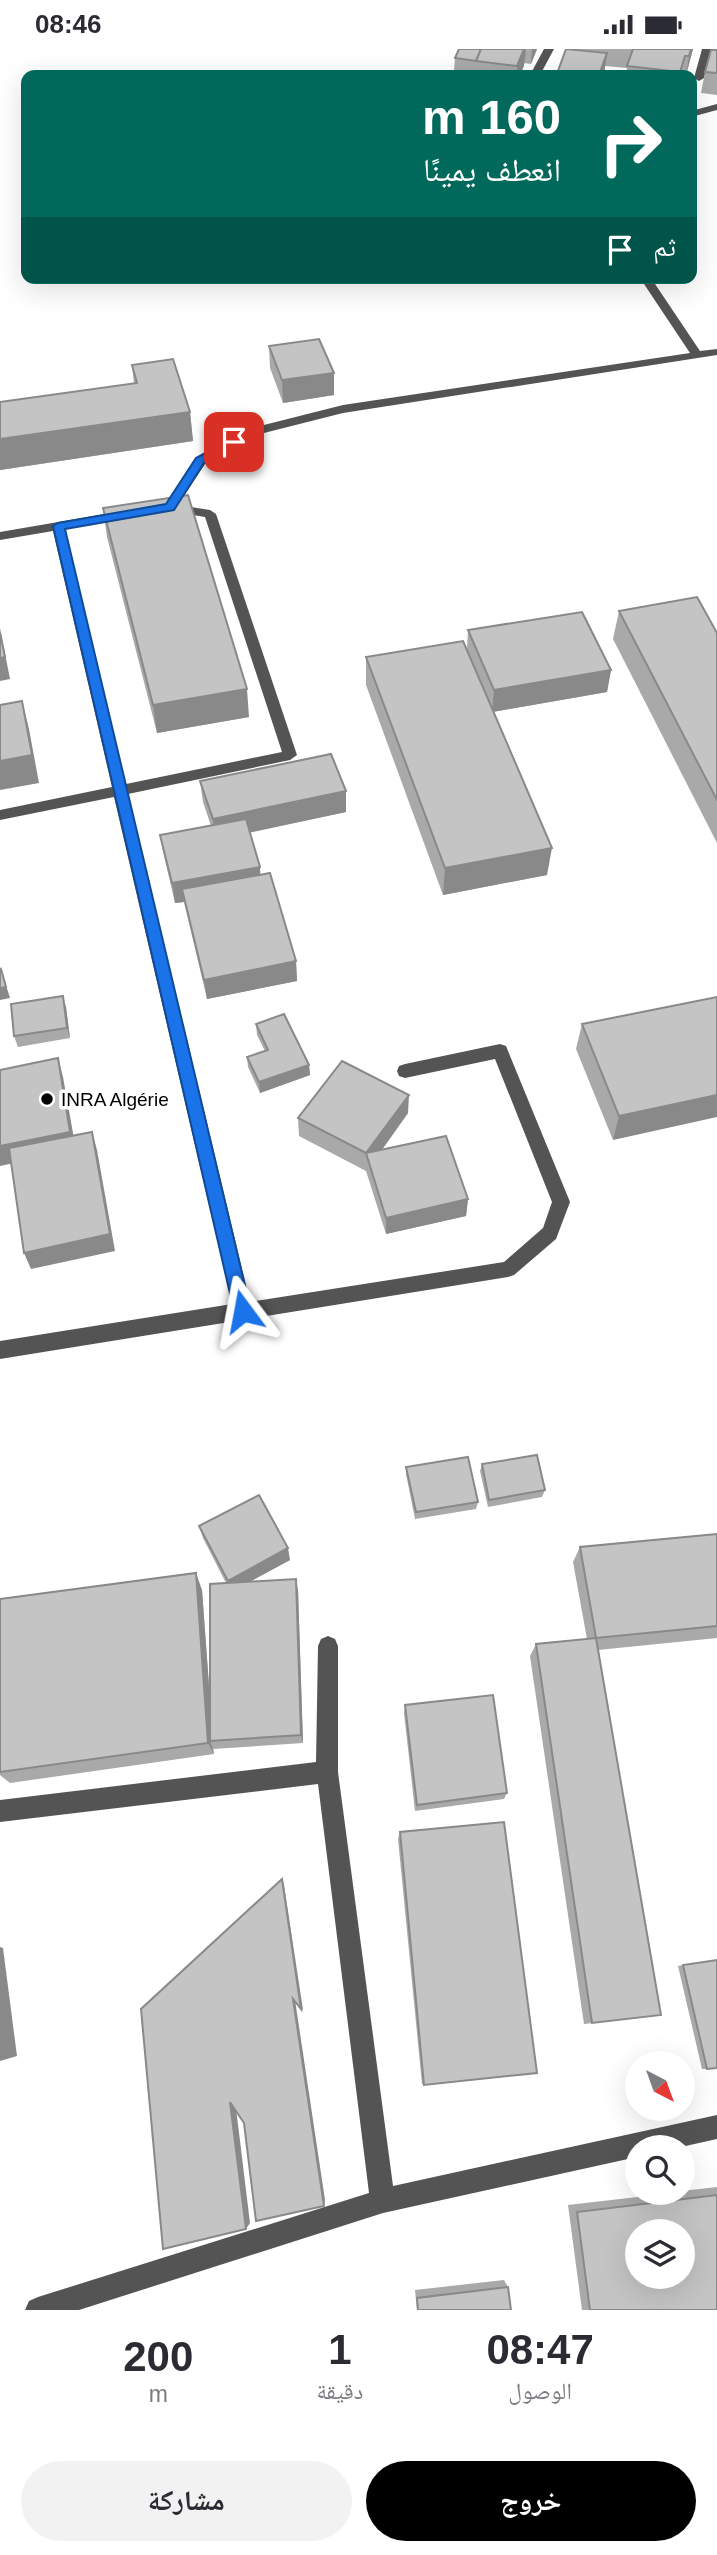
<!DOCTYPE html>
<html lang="ar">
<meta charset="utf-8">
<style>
body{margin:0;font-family:Helvetica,"Noto Naskh Arabic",sans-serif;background:#f2f2f3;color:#2b2b33;direction:rtl;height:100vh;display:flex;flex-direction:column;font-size:26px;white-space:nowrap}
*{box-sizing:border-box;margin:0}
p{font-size:23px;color:#7c7c81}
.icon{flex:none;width:38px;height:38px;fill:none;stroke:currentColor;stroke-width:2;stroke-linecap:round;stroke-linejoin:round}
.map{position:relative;height:2261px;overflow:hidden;direction:ltr}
.drawer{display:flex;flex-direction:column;background:#fff;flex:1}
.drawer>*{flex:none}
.guide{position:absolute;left:21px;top:21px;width:676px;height:214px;border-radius:14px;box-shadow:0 7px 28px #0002;direction:rtl;background:#00695c;color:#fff;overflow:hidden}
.needle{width:46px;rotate:139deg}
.buttons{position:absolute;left:625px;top:2002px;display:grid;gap:14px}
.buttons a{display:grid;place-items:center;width:70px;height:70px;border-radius:50%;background:#fff;box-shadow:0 7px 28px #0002;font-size:35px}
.pin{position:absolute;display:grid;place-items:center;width:60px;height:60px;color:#fff;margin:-30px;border-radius:14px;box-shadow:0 4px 10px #0006}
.me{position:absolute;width:77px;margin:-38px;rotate:347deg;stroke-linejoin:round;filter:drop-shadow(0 0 5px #0008)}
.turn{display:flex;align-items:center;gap:24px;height:147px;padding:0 21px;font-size:32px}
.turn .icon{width:91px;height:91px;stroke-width:2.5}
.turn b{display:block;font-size:49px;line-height:60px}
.then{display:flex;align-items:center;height:66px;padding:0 21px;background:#0003;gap:14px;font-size:26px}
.eta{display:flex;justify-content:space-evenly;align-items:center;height:119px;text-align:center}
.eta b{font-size:42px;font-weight:800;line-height:49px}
.cta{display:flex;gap:14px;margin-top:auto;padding:14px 21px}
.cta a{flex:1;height:80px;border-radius:42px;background:#000;color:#fff;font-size:28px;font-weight:800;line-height:80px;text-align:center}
.cta a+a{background:#f2f2f3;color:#2b2b33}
.status{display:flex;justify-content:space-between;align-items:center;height:49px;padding:0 35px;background:#fff;direction:ltr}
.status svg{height:19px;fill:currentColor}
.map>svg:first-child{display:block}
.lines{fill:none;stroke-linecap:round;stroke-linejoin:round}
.minor{fill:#545454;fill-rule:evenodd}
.wall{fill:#a9a9a9}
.shaded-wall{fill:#898989}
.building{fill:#c4c4c4;stroke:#898989;stroke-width:2;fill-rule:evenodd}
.route{fill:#1a73e8;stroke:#114b97;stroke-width:2}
.poi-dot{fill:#000;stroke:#fff;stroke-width:2.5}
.labels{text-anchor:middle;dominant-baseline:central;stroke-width:7;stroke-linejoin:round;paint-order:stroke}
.poi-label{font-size:19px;fill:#000;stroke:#fff;text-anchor:start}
</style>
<div class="status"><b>08:46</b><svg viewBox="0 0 49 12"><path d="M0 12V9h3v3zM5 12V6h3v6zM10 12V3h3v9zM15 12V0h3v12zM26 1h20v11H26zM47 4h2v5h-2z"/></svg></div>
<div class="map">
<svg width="717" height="2261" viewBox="0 0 717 2261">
<rect width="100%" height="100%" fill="#fff"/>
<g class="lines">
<g class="minor">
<path d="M544,0H554L540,26H530Z"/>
<path d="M702,0H712L704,29L699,32L694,29Z"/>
<path d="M717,55V61L691,68V62Z"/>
<path d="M640,229H651L700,302L717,300V306L343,364L256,386L205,415L178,456L210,461L216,465L297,706L290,711L128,745L250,1253L504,1213L543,1179L552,1153L495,1010L405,1029L399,1027L397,1022L399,1017L405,1015L500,995L506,997L508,1002L570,1153L556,1190L514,1226L508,1228L0,1310V1292L232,1255L114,748L0,771V761L112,738L53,482L0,491V483L128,461L134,465L128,469L65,480L126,735L282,703L205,468L169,462L163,458L196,409L248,380L343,356L690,304Z"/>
<path d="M328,1587L335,1590L338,1597V1723L393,2137L717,2066V2090L681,2098H637V2108L383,2164L79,2261H25L29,2252L38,2248L369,2144L318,1735L0,1773V1751L316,1713L318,1597L321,1590Z"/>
</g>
</g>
<g class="wall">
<path d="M459,0H537L531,15L524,14L520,26H475V23L454,21L455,9Z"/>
<path d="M576,0H693L686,26H626L627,19L605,17L604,26H557L558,22Z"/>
<path d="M717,0V46L701,44L705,23Z"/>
<path d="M269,297L334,346L283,354L270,319Z"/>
<path d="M132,316L190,363L193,392L0,421V353L134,335Z"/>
<path d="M103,459L249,668L157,684L107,488Z"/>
<path d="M619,562L717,584V794L613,590Z"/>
<path d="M468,581L611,621L607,643L493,663L547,826L443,846L366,636V608L467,600Z"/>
<path d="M200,732L346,763L250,783L260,818V825L296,912L297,932L207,950L184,853L175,854L164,807L160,786L211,777L203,753Z"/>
<path d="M717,948L613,1091L576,1000L582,975Z"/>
<path d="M66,958L70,989L18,998L14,987Z"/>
<path d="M256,975L309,1016L310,1026L260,1044L248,1018L247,1008L265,1002L257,986Z"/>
<path d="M408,1064L382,1101L468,1150L466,1167L386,1185L366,1122L299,1087L298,1069Z"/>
<path d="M482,1415L545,1441L542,1448L488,1458L480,1422Z"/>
<path d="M406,1418L478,1453L476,1460L415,1470L406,1425Z"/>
<path d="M199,1477L290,1511L249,1533L298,1541L303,1694L213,1700L214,1705L10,1734L0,1726V1550L202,1541L210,1650L226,1534L203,1489Z"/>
<path d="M717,1485V1589L598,1601L661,1966L584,1975L530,1607L536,1595L587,1590L573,1513L580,1498Z"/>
<path d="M405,1656L507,1744L504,1750L415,1762L404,1664Z"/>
<path d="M400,1783L424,2036L422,2035L398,1790Z"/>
<path d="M683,1916L707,2020H702L678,1917Z"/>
<path d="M717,2138V2261H582L568,2156L672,2144H682V2142Z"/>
<path d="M504,2231L508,2238L511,2261H417L415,2241Z"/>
</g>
<g class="shaded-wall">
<path d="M524,0H526L524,17L520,26H517V17Z"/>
<path d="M532,0H537L531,15Z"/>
<path d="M691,0H693L686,26L689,7Z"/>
<path d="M607,4L604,26H599Z"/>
<path d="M334,324V346L283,354L282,331Z"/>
<path d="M190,363L193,392L0,421V390Z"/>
<path d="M0,579L10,630L0,632Z"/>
<path d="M611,621L607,643L492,663L494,641Z"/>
<path d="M247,640L249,668L157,684L153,656Z"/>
<path d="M22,652L29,680L39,734L0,741V712Z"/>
<path d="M346,742V763L215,791L213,770Z"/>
<path d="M552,799L547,826L443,846L445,819Z"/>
<path d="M260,818L261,838L182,840L184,853L175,854L172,834Z"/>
<path d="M296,912L297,932L207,950L204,931Z"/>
<path d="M1,920L10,949L0,951V939Z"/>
<path d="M63,947L66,958L70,989L67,979Z"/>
<path d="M58,1009L63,1028L76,1101L0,1117V1097Z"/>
<path d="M309,1016L310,1026L260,1044L259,1033Z"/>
<path d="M409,1046L408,1064L370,1117L366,1104Z"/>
<path d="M717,1046V1068L613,1091L619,1067Z"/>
<path d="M92,1083L97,1101L115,1202L31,1220L24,1204Z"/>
<path d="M468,1150L466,1167L386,1185V1169Z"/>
<path d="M288,1499L290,1511L231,1543L228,1532Z"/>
<path d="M196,1524L202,1541L213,1692H210L213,1700L214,1705L208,1694Z"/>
<path d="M296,1530L298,1541L303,1694L301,1686Z"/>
<path d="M282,1830L284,1836L303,1961L301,1960Z"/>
<path d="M0,1898L3,1899L17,2007L0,2012Z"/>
<path d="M293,1950L295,1951L325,2151L324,2157Z"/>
<path d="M235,2051L250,2174L246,2180L230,2053Z"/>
</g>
<g class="building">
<path d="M459,0H481L476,12L455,9Z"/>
<path d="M481,0H524L517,17L476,12Z"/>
<path d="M566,0L607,4L599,26L558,22Z"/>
<path d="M633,0H691L689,7H685L680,23L627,17Z"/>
<path d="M711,1H717V24L705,23Z"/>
<path d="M319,290L334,324L282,331L269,297Z"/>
<path d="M173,310L190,363L0,390V353L137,334L132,316Z"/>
<path d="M188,446L247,640L153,656L103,459Z"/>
<path d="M697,548L717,584V751L619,562Z"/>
<path d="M582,563L611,621L494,641L468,581Z"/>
<path d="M0,584L5,608L0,609Z"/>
<path d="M463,592L552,799L445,819L366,608Z"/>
<path d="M22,652L32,706L0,712V656Z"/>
<path d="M331,705L346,742L213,770L200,732Z"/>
<path d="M246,770L260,818L172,834L160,786Z"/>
<path d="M270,824L296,912L204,931L182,840Z"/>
<path d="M1,920L6,938L0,939V921Z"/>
<path d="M63,947L67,979L14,987L11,955Z"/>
<path d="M717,948V1046L619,1067L582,975Z"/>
<path d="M284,965L309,1016L259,1033L247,1008L268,1001L256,975Z"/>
<path d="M58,1009L70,1083L0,1097V1021Z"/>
<path d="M342,1012L409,1046L366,1104L298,1069Z"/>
<path d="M92,1083L110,1185L24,1204L9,1099Z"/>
<path d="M446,1087L468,1150L386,1169L366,1104Z"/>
<path d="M537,1406L545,1441L489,1451L482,1415Z"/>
<path d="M468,1408L478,1453L416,1463L406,1418Z"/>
<path d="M259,1446L288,1499L228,1532L199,1477Z"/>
<path d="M717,1485V1577L596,1589L580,1498Z"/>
<path d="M196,1524L208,1694L0,1723V1550Z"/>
<path d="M296,1530L301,1686L210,1692V1535Z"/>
<path d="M596,1589L661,1966L592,1974L536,1595Z"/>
<path d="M493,1646L507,1744L417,1756L405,1656Z"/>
<path d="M504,1773L537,2024L424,2036L400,1783Z"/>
<path d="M282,1830L301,1960L293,1950L324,2157L256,2172L244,2074L230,2053L246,2180L163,2200L141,1960Z"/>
<path d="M717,1911V2019L707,2020L683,1916Z"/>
<path d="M0,1988L2,2007L0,2008Z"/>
<path d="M717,2146V2261H590L577,2163ZM637,2182H682V2228H637Z"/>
<path d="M508,2238L511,2261H418L417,2249Z"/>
</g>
<path class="route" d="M231,390L240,393L204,414L174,461L65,480L251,1262L249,1267L243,1269L237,1267L234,1262L53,477L58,474L166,455L196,409Z"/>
<circle class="poi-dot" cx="47" cy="1050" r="7"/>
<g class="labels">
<g class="poi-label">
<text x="61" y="1050">INRA Algérie</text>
</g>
</g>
</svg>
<div class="buttons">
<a><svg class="needle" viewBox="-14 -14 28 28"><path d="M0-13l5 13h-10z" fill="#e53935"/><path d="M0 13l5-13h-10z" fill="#7c7c81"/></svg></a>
<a><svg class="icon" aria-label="search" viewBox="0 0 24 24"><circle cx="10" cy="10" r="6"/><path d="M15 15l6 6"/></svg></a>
<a><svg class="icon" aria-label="layers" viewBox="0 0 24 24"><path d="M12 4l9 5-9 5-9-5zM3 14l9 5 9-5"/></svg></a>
</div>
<div class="pin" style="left:234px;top:393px;background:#d93025"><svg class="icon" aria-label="arrive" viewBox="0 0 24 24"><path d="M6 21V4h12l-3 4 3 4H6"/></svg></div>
<svg class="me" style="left:243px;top:1262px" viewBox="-20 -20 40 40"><path d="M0-17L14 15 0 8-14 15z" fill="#1a73e8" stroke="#fff" stroke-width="4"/></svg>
<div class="guide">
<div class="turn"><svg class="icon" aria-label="right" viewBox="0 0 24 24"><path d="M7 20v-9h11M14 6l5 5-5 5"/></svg><div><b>160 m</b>انعطف يمينًا</div></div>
<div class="then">ثم<svg class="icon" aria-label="arrive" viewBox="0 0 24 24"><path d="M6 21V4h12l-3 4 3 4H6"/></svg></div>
</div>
</div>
<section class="drawer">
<div class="eta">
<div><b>08:47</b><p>الوصول</p></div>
<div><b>1</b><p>دقيقة</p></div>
<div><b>200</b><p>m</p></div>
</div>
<div class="cta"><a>خروج</a><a>مشاركة</a></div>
</section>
